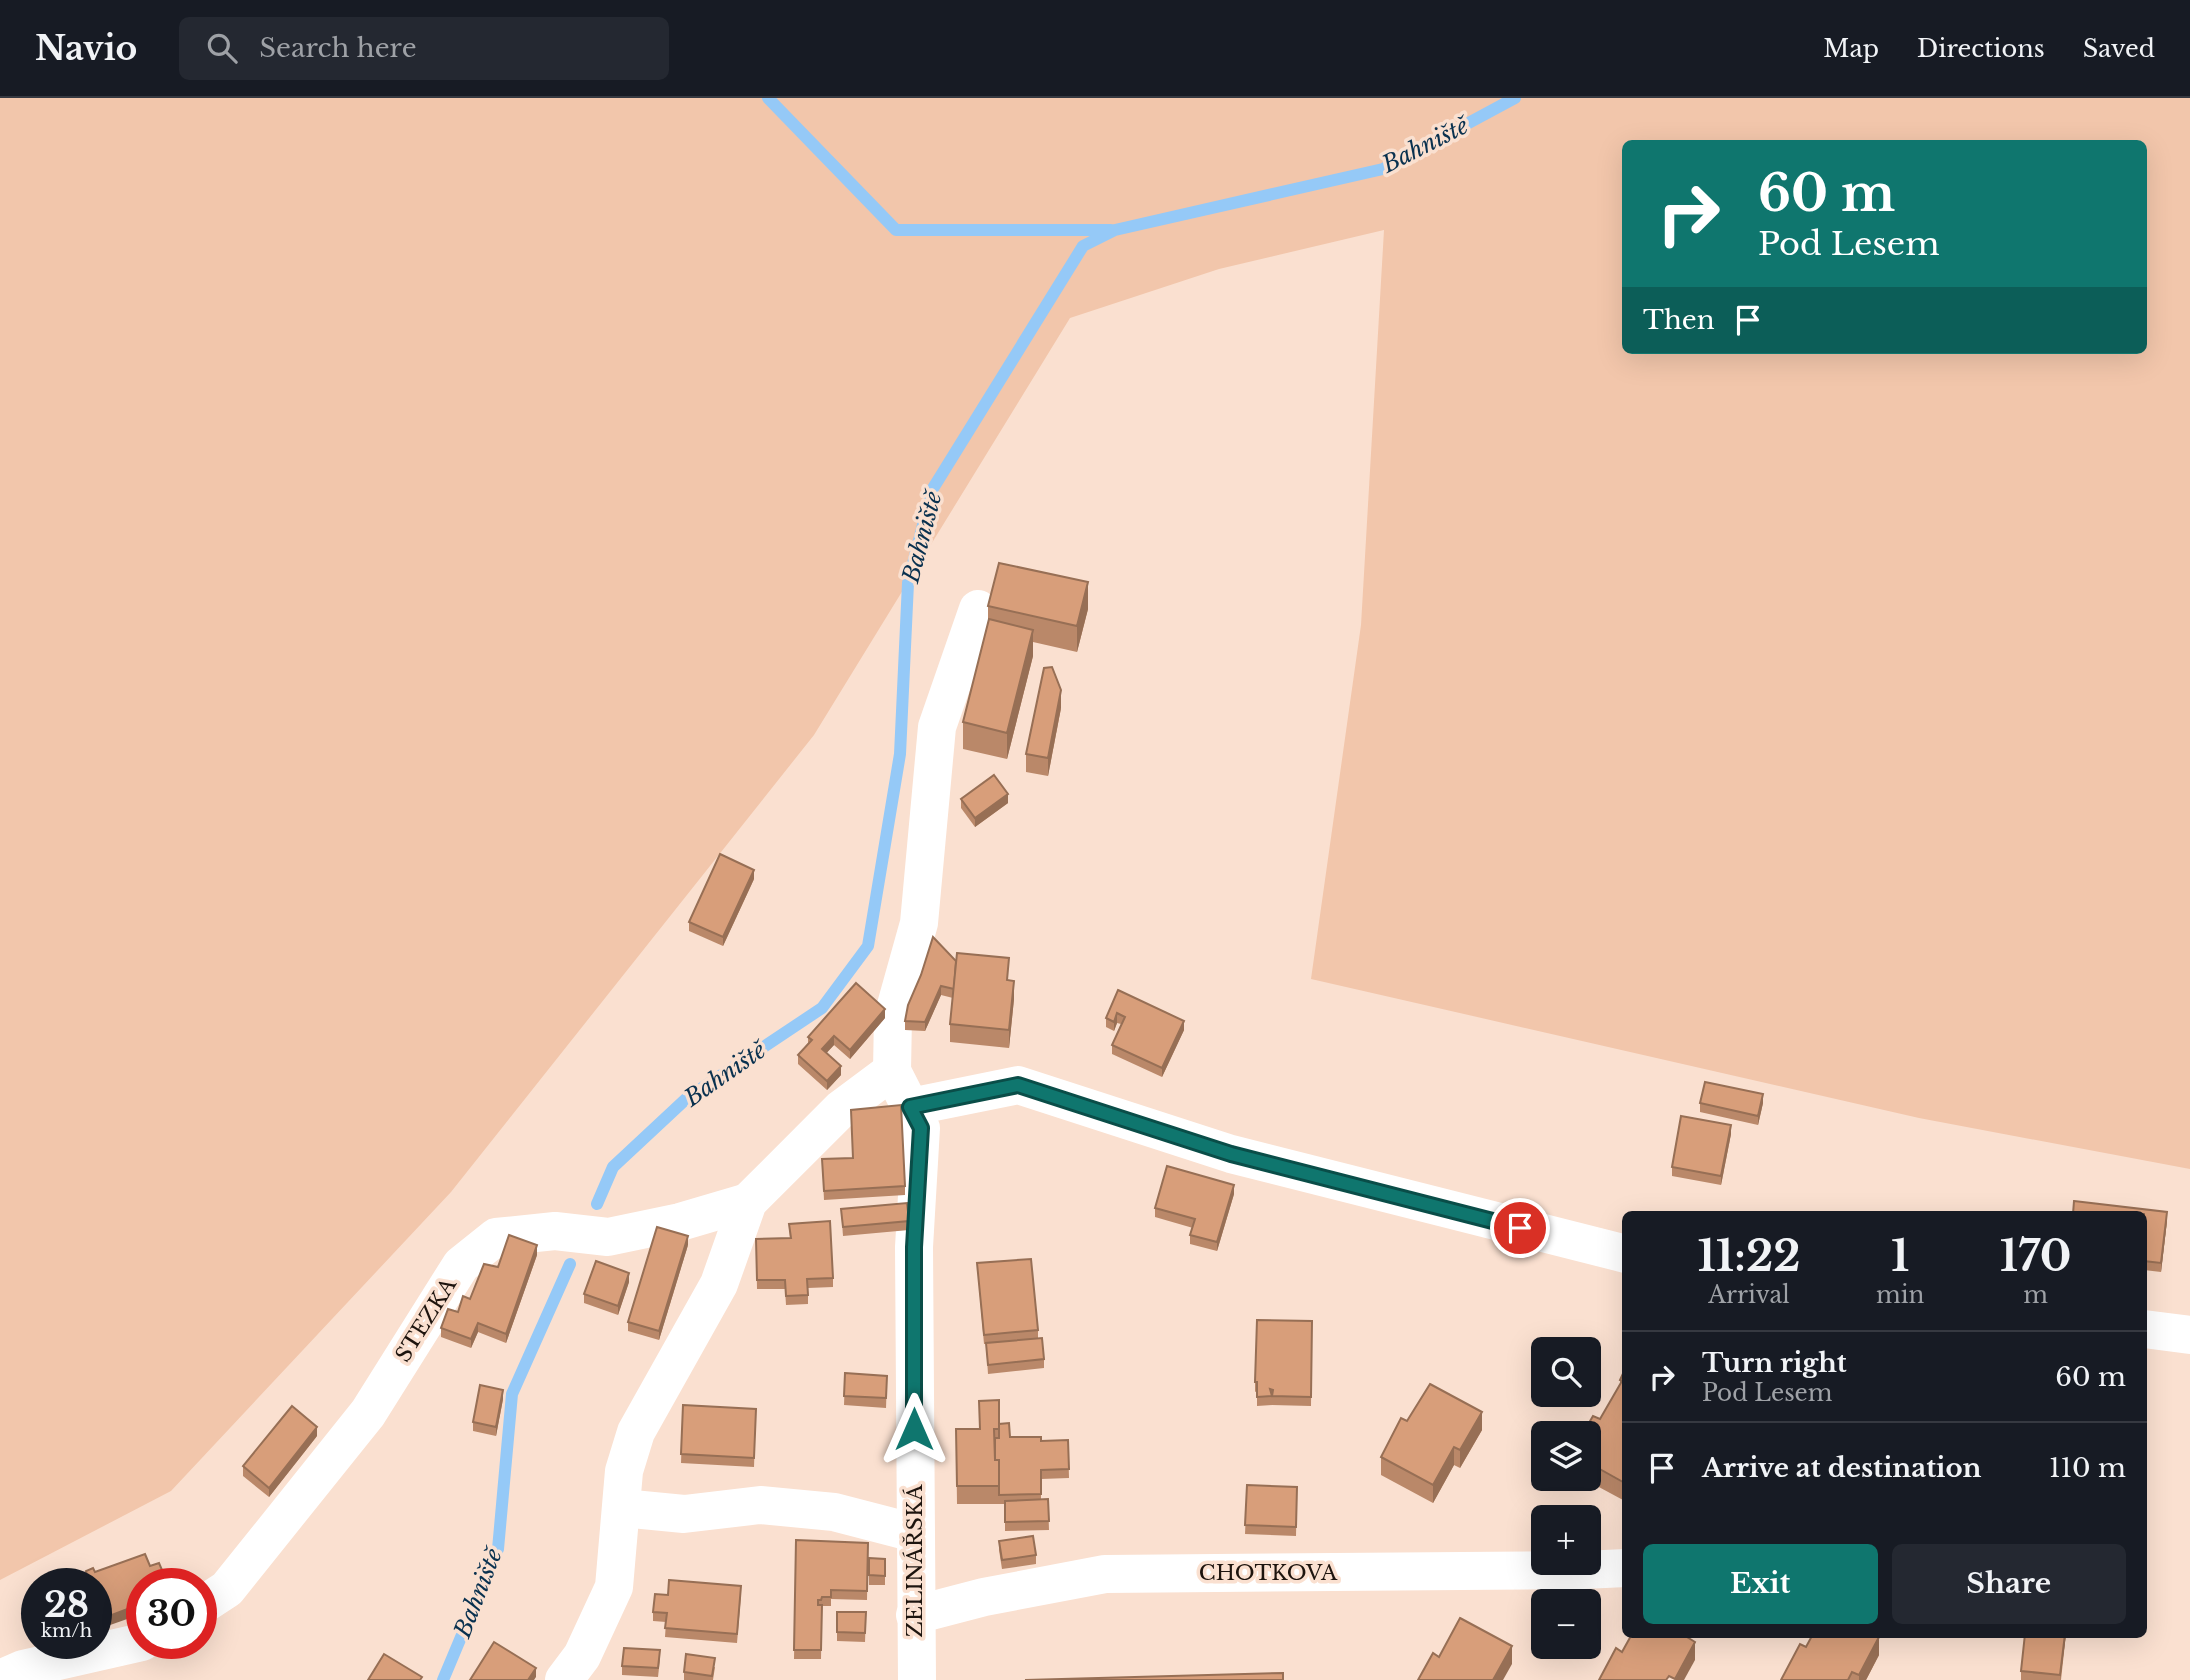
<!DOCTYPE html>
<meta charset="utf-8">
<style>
body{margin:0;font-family:"Libre Baskerville",serif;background:#242831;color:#f1f3f6;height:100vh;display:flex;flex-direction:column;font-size:26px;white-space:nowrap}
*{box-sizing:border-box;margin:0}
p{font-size:23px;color:#9ea1a6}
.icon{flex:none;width:38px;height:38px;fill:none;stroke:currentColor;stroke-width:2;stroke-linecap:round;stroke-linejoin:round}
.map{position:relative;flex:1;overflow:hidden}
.details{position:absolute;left:1622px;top:1113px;width:525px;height:427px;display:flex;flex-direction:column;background:#171b24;border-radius:10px;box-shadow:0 7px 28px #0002}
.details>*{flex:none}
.guide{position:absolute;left:1622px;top:42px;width:525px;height:214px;border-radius:10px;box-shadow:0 7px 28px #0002;background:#0f766e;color:#fff;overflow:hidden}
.controls{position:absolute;left:1531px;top:1239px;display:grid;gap:14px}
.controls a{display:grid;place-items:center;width:70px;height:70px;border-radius:10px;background:#171b24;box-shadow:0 7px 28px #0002;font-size:35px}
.speed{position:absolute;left:21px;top:1470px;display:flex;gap:14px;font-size:35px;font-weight:700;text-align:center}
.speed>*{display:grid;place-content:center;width:91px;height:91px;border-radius:50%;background:#171b24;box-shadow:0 7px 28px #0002;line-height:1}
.speed small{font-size:18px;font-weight:400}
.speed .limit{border:10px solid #d22;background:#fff;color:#111}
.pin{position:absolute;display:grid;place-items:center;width:60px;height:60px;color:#fff;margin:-30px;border:4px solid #fff;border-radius:50%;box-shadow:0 2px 7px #0007}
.me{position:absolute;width:77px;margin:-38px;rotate:0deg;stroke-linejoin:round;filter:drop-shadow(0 0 5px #0008)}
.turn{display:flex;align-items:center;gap:24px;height:147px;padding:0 21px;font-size:32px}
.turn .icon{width:91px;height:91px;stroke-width:2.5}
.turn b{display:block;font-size:49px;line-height:60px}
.then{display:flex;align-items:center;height:66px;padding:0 21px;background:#0003;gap:14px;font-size:26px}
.eta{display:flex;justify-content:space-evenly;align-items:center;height:119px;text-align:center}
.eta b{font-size:42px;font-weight:700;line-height:49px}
.primary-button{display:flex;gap:14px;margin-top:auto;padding:14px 21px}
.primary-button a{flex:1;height:80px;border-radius:10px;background:#0f766e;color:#fff;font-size:28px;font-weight:700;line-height:80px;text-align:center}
.primary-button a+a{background:#242831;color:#f1f3f6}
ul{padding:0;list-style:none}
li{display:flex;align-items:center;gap:21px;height:91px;padding:0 21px;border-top:2px solid #363941}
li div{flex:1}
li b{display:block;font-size:26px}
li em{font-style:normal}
header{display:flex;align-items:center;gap:42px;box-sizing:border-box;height:98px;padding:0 35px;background:#171b24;border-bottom:2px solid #363941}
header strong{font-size:33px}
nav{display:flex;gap:38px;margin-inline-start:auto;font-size:24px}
.search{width:490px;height:63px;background:#242831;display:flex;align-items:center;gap:18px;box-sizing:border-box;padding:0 24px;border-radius:10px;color:#9ea1a6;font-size:26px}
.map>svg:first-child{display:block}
.green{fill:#f2c6ab;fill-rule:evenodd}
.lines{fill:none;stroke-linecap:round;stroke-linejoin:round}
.stream{stroke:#95c9f7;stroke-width:12}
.minor{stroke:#fff;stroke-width:38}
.wall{fill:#ba8869}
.shaded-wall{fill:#976f55}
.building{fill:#d89e7a;stroke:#976f55;stroke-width:2}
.route-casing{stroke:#0a4d48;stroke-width:18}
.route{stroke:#0f766e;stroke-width:12}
.labels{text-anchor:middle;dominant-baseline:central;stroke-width:7;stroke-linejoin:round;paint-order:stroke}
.street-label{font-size:21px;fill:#1d140e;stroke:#fae0d0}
.water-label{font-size:23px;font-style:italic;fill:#09314f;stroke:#fae0d0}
</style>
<header>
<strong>Navio</strong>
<div class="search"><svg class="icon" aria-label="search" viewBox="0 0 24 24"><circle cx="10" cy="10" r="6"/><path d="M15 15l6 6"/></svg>Search here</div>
<nav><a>Map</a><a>Directions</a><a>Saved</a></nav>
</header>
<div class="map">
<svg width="2190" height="1582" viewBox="0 0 2190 1582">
<rect width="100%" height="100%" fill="#fae0d0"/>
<path class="green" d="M0,0H2190V1071L1919,1020L1311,881L1361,527L1384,132L1219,171L1070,220L814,637L451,1094L171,1393L0,1482ZM1626,46H2144V252H1626Z"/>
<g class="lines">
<g class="stream">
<path d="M768,0L896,132H1111"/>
<path d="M597,1106L613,1069L687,1000L822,910L868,848L900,656L908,485L932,392L1083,148L1115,132L1383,71L1515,0"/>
<path d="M443,1582L498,1451L512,1296L570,1166"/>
</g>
<g class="minor">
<path d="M910,1009L1018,987L1231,1056L1626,1156"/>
<path d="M2144,1231L2190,1237"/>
<path d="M622,1410L684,1416L760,1407L834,1414L915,1435"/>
<path d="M201,1508L227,1491L368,1315L461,1167L496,1139L555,1133L608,1139L680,1124L748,1104"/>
<path d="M915,1517L984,1499L1105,1476L1583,1472L1626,1470"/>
<path d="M0,1581L23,1571L142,1544"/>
<path d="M564,1582L582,1558L614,1489L624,1373L636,1334L719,1186L748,1104L841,1011L892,973"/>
<path d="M917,1582L914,1149L921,1030L892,973L893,918L919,825L937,629L978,511"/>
</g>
</g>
<g class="wall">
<path d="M988,508L1088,511L1077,554L1033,544V558L1007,661L963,651V624L988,525Z"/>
<path d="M1061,610L1048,678L1026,674V656Z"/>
<path d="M961,701L1008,705L975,729L961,710Z"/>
<path d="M754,781L723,848L689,833V824Z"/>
<path d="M956,863L1009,882L1014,901L1009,950L950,944V926L953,900L941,897L925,933L905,932V923Z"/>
<path d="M1118,892L1184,932L1162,979L1112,956V947L1121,926L1117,925L1114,933L1106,929V920Z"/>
<path d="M885,920L850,961L834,947L826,955L841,977L827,992L798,966V957L808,945V939Z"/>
<path d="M1700,1005H1763L1758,1027L1700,1014Z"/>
<path d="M1731,1036L1721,1087L1672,1078V1069Z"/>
<path d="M822,1061L905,1088V1097L824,1102Z"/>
<path d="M1234,1096L1217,1153L1190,1146V1137L1193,1130L1155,1119V1110Z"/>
<path d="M841,1111L909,1123V1132L843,1138Z"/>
<path d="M2144,1116L2167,1123L2161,1174L2144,1172Z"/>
<path d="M789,1126L833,1180V1189L808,1190V1206L786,1207L785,1191H757L756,1141L790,1140Z"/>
<path d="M688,1147L659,1242L628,1233V1224Z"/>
<path d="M537,1157L506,1245L478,1234L471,1250L441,1239V1230L470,1201L498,1169Z"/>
<path d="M977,1165L1038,1232V1240L1044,1261V1270L988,1276L986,1246H984Z"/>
<path d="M629,1184L618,1217L584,1205V1196Z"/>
<path d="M1312,1223L1311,1308L1272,1307V1301V1307L1257,1308V1293L1255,1294V1284Z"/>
<path d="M1626,1269V1398L1623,1402L1584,1381H1589V1335L1600,1321L1620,1287V1282Z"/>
<path d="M845,1275L887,1278L886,1310L844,1307Z"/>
<path d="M503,1301L496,1338L473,1333V1324Z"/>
<path d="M683,1307L756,1311L754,1369L681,1365Z"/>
<path d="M1407,1323L1482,1332L1460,1370L1454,1367L1433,1405L1381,1377V1359Z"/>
<path d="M999,1326L1010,1339L1041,1343L1068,1342L1069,1380L1041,1381V1402L1048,1401L1049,1432L1005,1433V1406H957L956,1331H980Z"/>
<path d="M317,1338L269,1399L243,1378V1368Z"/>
<path d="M1247,1387L1297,1389L1296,1438L1245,1436Z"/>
<path d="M796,1442L868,1445L867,1502L831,1501V1508H822L821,1561H794Z"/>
<path d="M999,1443L1036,1457V1466L1002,1471L999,1452Z"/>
<path d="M869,1460L885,1461V1487H869Z"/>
<path d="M150,1468L142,1486V1526L134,1529L130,1520L86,1478V1473L95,1474Z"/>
<path d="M668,1497H741L737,1545L665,1539L666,1524L653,1523V1514Z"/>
<path d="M837,1514H866L865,1544L837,1543Z"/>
<path d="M2066,1536L2061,1582H2021V1573Z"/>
<path d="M1806,1549L1879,1557L1866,1582H1781Z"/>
<path d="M660,1561L658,1579L622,1577V1568Z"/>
<path d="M715,1569L713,1582H684V1574Z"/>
</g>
<g class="shaded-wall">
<path d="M1088,484V511L1077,554V528Z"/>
<path d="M1033,532V558L1007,661V635Z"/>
<path d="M1061,592V610L1048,678V660Z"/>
<path d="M1008,696V705L975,729V720Z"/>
<path d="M754,772V781L723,848V839Z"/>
<path d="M1014,883V901L1009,950V932Z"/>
<path d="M941,888V897L925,933V924Z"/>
<path d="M885,911V920L850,961V952Z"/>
<path d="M1117,915V925L1114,933V924Z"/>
<path d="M1184,923V932L1162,979V970Z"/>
<path d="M834,938V947L822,960V951Z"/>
<path d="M841,968V977L827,992V983Z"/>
<path d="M1763,996V1005L1758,1027V1018Z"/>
<path d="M1731,1027V1036L1721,1087V1078Z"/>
<path d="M1234,1087V1096L1217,1153V1144Z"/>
<path d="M2167,1114V1123L2161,1174V1165Z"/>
<path d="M688,1138V1147L659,1242V1233Z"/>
<path d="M537,1147V1157L506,1245V1236Z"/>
<path d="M629,1175V1184L618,1217V1208Z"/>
<path d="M478,1225V1234L471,1250V1241Z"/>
<path d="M503,1292V1301L496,1338V1329Z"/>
<path d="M1482,1314V1332L1460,1370V1352Z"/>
<path d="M317,1329V1338L269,1399V1390Z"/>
<path d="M1454,1349V1367L1433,1405V1387Z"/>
<path d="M1626,1380V1398L1623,1402V1384Z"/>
<path d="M130,1510V1520L96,1532V1523Z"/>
<path d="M142,1517V1526L134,1529V1520Z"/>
<path d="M2065,1536H2066L2060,1582V1577Z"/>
<path d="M1879,1539V1557L1866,1582H1859V1577Z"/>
<path d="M1695,1544V1562L1684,1582H1675Z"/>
<path d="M1512,1548V1566L1503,1582H1493Z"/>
<path d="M536,1570V1579L534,1582H528Z"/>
</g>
<g class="building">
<path d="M999,465L1088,484L1077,528L988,508Z"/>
<path d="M989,521L1033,532L1007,635L963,624Z"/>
<path d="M1052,569L1061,592L1048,660L1026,656L1044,570Z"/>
<path d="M994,677L1008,696L975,720L961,701Z"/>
<path d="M720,756L754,772L723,839L689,824Z"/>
<path d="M933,839L956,863L954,891L941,888L925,924L905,923L908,907L921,877Z"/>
<path d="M957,855L1009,860L1007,882L1014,883L1009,932L950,926Z"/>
<path d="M856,885L885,911L850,952L834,938L822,951L841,968L827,983L798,957L812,942L808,939Z"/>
<path d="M1118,892L1184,923L1162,970L1112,947L1125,919L1117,915L1114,924L1106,920Z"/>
<path d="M1705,984L1763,996L1758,1018L1700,1005Z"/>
<path d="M901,1007L905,1088L824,1093L822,1061L853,1060L851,1012Z"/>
<path d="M1681,1018L1731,1027L1721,1078L1672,1069Z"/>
<path d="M1167,1068L1234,1087L1217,1144L1190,1137L1195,1121L1155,1110Z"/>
<path d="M2074,1103L2167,1114L2161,1165L2144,1163V1116H2073Z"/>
<path d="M907,1105L909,1123L843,1129L841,1111Z"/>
<path d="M830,1123L833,1180L807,1181L808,1197L786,1198L785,1182H757L756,1141L791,1140L789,1126Z"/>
<path d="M657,1129L688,1138L659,1233L628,1224Z"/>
<path d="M509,1137L537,1147L506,1236L478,1225L471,1241L441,1230L448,1211L458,1214L463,1198L470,1201L484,1166L498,1169Z"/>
<path d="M1031,1161L1038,1232L984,1237L977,1165Z"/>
<path d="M596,1163L629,1175L618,1208L584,1196Z"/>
<path d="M1257,1222L1312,1223L1311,1299L1272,1298L1273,1292L1270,1291L1272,1298L1257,1299V1284H1255Z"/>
<path d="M1042,1240L1044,1261L988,1267L986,1245Z"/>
<path d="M1626,1269V1380L1623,1384L1589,1365V1335H1583L1593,1318L1600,1321L1622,1283L1620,1282Z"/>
<path d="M845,1275L887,1278L886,1300L844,1298Z"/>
<path d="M1430,1286L1482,1314L1460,1352L1454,1349L1433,1387L1381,1359L1401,1320L1407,1323Z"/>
<path d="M480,1287L503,1292L496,1329L473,1324Z"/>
<path d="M999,1302V1331H994L995,1362H999V1388H957L956,1331H980L979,1303Z"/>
<path d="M683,1307L756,1311L754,1360L681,1356Z"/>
<path d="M292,1308L317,1329L269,1390L243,1368Z"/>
<path d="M1009,1325L1010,1339H1041V1343L1068,1342L1069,1371L1041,1372V1396L999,1397V1362H995V1340H999V1326Z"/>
<path d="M1247,1387L1297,1389L1296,1429L1245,1427Z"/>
<path d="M1048,1401L1049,1423L1005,1424V1403Z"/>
<path d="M1033,1438L1036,1457L1002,1462L999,1443Z"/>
<path d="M796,1442L868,1445L867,1493L831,1492V1499H822L821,1502H818V1507H822L821,1552H794Z"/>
<path d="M145,1456L150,1468L159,1465L168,1486H142V1517L134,1520L130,1510L96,1523V1486H66L87,1478L86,1473L93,1470L95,1474Z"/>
<path d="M869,1460L885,1461V1478L869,1477Z"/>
<path d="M669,1482L741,1488L737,1536L665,1530L667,1515L653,1514L655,1496L668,1497Z"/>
<path d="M837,1514H866L865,1535L837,1534Z"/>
<path d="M1460,1520L1512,1548L1493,1582H1418L1433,1555L1439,1559Z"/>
<path d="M1632,1536H1682L1695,1544L1675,1581L1669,1578L1666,1582H1599L1616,1550L1622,1554Z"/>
<path d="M1813,1536H1875L1879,1539L1859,1577L1852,1574L1848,1582H1781L1800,1546L1806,1549Z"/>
<path d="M2025,1536H2065L2060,1577L2021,1573Z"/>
<path d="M494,1544L536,1570L528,1582H470Z"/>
<path d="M624,1550L660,1552L658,1570L622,1568Z"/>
<path d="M384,1556L422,1579L420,1582H368Z"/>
<path d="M686,1556L715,1560L712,1578L684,1574Z"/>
<path d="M1283,1575V1582H1025Z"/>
</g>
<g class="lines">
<g class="route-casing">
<path id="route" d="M914,1331V1149L921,1030L910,1009L1018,987L1231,1056L1520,1130"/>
</g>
<use href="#route" class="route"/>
</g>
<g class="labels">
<g class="street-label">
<text transform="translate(426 1222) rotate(-58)">STEZKA</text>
<text transform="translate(915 1463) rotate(-90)">ZELINÁŘSKÁ</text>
<text x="1268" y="1475">CHOTKOVA</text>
</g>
<g class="water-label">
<text transform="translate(1425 47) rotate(-27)">Bahniště</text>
<text transform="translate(922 439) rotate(-75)">Bahniště</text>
<text transform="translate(725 976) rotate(-35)">Bahniště</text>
<text transform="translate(478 1495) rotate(-69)">Bahniště</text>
</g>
</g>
</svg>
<div class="controls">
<a><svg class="icon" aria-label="search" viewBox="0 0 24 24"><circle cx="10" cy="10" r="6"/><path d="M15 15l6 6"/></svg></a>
<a><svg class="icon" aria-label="layers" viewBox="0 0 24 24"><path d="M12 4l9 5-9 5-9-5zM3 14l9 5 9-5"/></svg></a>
<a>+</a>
<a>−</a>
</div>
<div class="speed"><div>28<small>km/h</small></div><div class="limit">30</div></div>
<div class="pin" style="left:1520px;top:1130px;background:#d93025"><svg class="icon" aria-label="arrive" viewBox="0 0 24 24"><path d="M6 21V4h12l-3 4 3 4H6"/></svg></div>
<svg class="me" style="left:914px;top:1331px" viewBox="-20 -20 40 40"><path d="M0-17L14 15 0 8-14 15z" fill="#0f766e" stroke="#fff" stroke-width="4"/></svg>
<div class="guide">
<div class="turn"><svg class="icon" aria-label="right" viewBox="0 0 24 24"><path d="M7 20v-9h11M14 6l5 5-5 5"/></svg><div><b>60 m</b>Pod Lesem</div></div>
<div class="then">Then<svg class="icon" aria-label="arrive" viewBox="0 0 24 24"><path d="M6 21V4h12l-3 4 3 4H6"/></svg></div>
</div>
<section class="details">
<div class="eta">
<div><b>11:22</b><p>Arrival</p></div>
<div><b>1</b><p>min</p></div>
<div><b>170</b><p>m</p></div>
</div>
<ul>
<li><svg class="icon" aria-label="right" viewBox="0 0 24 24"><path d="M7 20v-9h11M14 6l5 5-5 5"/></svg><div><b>Turn right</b><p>Pod Lesem</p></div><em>60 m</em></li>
<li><svg class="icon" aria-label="arrive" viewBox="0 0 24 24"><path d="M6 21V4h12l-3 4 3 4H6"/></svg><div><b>Arrive at destination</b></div><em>110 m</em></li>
</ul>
<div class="primary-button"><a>Exit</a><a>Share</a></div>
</section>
</div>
